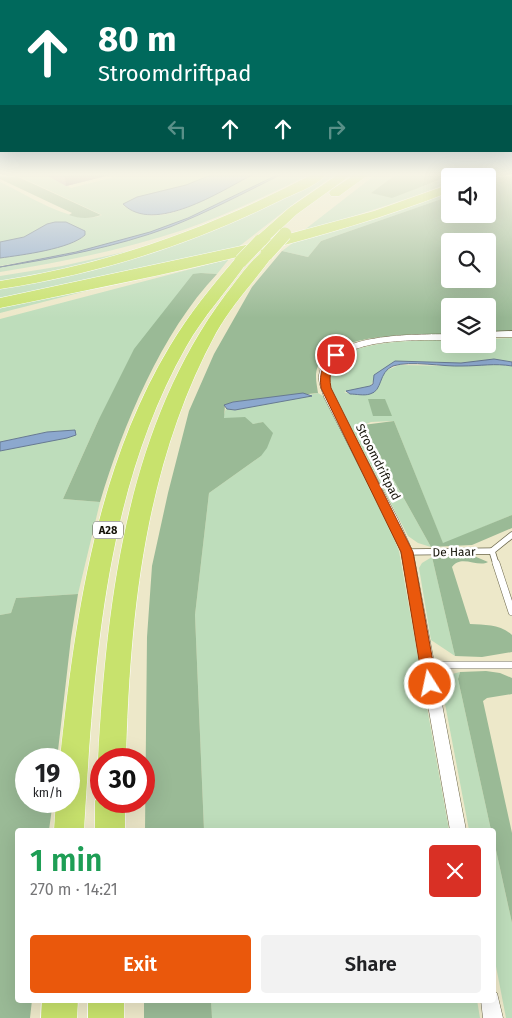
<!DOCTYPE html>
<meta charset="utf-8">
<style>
body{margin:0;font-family:"Fira Sans",sans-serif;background:#f2f2f2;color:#202124;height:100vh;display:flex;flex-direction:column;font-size:19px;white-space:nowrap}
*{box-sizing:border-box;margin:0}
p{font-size:16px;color:#757577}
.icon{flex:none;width:28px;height:28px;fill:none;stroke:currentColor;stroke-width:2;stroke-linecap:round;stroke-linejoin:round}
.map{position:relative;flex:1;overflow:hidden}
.details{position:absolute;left:15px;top:828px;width:481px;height:175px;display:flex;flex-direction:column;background:#fff;border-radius:5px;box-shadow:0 5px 20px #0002}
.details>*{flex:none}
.hud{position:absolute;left:0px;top:0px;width:512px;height:152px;box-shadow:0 5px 20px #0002;background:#00695c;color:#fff;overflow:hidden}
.fabs{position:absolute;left:441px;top:168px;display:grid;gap:10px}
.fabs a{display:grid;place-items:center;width:55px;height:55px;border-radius:5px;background:#fff;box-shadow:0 5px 20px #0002;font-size:25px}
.speed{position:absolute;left:15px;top:748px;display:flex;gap:10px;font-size:25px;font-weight:700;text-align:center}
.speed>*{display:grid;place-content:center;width:65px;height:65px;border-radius:50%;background:#fff;box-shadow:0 5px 20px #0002;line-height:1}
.speed small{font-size:12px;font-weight:400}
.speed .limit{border:8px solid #d22;background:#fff;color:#111}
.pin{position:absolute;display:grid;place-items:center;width:42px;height:42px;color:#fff;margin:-21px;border:2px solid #fff;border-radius:50%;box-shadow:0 1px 5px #0007}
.me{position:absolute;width:55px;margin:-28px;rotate:350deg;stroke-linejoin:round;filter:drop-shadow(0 0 4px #0008)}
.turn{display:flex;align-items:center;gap:18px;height:105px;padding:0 15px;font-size:22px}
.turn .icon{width:65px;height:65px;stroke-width:2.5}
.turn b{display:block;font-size:35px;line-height:42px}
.lanes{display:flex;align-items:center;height:48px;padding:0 15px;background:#0003;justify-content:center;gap:25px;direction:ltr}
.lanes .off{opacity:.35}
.round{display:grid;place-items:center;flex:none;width:52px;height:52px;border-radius:5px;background:#f2f2f2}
.summary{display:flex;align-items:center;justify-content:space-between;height:85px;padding:0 15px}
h1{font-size:30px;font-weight:600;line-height:38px;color:#1e9e55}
.button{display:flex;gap:10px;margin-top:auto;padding:10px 15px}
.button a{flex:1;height:58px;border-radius:5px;background:#ea580c;color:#fff;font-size:20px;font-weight:600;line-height:58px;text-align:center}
.button a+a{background:#f2f2f2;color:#202124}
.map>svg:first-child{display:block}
.green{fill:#beddbb}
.forest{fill:#9aba96;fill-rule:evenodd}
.water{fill:#8ca8ce;stroke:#677a92}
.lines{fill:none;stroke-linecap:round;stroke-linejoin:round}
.service-far1-casing{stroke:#6d684d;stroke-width:7}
.service-casing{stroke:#6d684d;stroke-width:8}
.minor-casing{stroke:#6d684d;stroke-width:1}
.motorway-casing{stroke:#fff;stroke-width:1}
.service-far1{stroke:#fff;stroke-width:5.5}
.service{stroke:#fff;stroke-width:7}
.minor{fill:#fff;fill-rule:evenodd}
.motorway{fill:#c8e26d;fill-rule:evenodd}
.motorway-bridge-casing{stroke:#fff;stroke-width:14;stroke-linecap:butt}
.motorway-bridge{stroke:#c8e26d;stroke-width:13}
.wall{fill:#ad90af}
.shaded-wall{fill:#8d758e}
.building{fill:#c9a7cb;stroke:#8d758e}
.route{fill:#ea580c;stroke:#983908}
.labels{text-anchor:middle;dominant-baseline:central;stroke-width:5;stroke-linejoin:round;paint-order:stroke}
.shield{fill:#fff;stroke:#595851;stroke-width:1}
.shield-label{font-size:11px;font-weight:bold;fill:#121006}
.street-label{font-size:12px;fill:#121006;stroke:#fff}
</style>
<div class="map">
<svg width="512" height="1018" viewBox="0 0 512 1018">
<rect width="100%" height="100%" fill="#ede8c9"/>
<g class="green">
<path d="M16,175H46L71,188L122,175H212L186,185L137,197L130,200L124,206C166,235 211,189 250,176C258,173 269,175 277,175C241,193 205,213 167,227C113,246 56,256 0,266V258L77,241L85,235V232L66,222H55L47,224L24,237L0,242V182C26,194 75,227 102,215Z"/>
<path d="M280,175H309C268,195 226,215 183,230C123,250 62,262 0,272V267C57,257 115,247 170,227C208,212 244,193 280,175Z"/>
<path d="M327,175H335L296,202L237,248L0,302V287L110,264Z"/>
<path d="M375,175H395L371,193L424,186L452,175H467L450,176V183C402,201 353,217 303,231Z"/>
<path d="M450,192V196L442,199L321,241L308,257L282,251L294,242L379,218Z"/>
<path d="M147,247L143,250L0,284V276L62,266Z"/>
<path d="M229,259L217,274L201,273L98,421L63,499L100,502L78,594L16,598L11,613L0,615V451L76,434L75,431L47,432L0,442V319Z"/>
<path d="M133,279L0,313V307Z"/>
<path d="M512,338V362L494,359L461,363L395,361L375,379L370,386L344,392L350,394H370L385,371L399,365L460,366L489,363L512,366V515L443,544L394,421L371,422L363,425L431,547L418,543L408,536L333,393C332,388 329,382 329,378C327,337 425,341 450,340V344H488V339Z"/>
<path d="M318,393L323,396L384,514L399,551L449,830H204L195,615L209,493L261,456L263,422L254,424L223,418L226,408L235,410Z"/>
<path d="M432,557L455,656L431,640L419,568L422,563Z"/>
<path d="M460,672L458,679L491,830H469L442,688L452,674Z"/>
<path d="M494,841L512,923V1018H506L494,956Z"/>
<path d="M211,1000H477L480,1018H212Z"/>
</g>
<g class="forest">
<path d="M0,175H14L101,215C90,219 80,219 69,215L72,213L0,179Z"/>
<path d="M395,175H452L392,198L371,193Z"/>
<path d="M496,175H512V331L488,332V306H450V334C417,335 336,331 318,366C314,375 317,385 318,393L233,402L225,405L224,418L245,417L253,424L263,422L273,433L267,448L261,456L209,493L195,615L204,830H145L147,637L152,566L168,493L189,411L214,354L252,287L282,251L308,257L321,241L450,196V214H488V179ZM450,241H488V279H450Z"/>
<path d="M201,273L217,274C161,333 123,426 100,502L63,499L98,421L134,349L193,274Z"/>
<path d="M368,399H385L392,416H373Z"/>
<path d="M394,421L443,543L512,515V528L472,545L431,547L363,425Z"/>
<path d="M474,556L488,562C478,568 461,554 452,567L470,624C485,625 500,624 512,635V652L482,657L455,656L432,557Z"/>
<path d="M78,594L71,638L57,759H26V801H53L49,830H18V1000H32L30,1018H0V615L11,613L16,598Z"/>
<path d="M486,671L500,673L512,678V694L487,698L483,701L512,833V923L494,841V830H491L458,679L460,672Z"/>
<path d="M144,1000H211L212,1018H144Z"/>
</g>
<g class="water">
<path d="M211,175H252C221,191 154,235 123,204L137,197L186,185Z"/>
<path d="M277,175H280C244,193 208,212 170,227C116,247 57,258 0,267L76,252L150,232L188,218Z"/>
<path d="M55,222H66L85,231V235C70,249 22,255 0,258V242L24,237L47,224Z"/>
<path d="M494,359L512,362V366C495,363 480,366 462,366C444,367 410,360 393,366C378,372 383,391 370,394C364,396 356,394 350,394L346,391L370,386L373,384L374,375L395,361L461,363Z"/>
<path d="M303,393L312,396L235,410L227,409L224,405L233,402Z"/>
<path d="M75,430L76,435L67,438L0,451V442L47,432Z"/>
</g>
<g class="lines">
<g class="service-far1-casing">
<g id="service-far1">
<path d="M492,551L512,535"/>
<path d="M407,552L492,551L496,564"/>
</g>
</g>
<g class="service-casing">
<g id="service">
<path d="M496,563L512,612"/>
<path d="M428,665H512"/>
</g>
</g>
<g class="minor-casing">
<g id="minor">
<path d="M512,331V337H488V332Z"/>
<path d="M450,334V340C421,340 335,336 329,375C327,382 332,390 334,397L398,519L413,552L466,830H450L401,552L386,519L324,397C322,390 318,382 319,375C327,331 417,335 450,334Z"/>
<path d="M494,992L497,993L503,1018H483L481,1000H494Z"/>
</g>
</g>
<g class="motorway-casing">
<g id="motorway">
<path d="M311,175H326C315,187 293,194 279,201C190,245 98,274 0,289V281C117,262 206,229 311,175Z"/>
<path d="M337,175H351L297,214L270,239L374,211L450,184V192C306,248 151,277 0,308V298L255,243V238L289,208Z"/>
<path d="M354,175H368L339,196H331L329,193L331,190Z"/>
<path d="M267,250L274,254C255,281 232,304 216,333C145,464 130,612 126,759H101V766L98,759C107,599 127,426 226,294C235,283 255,253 267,250Z"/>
<path d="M241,257L248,261C228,290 204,315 186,347C104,492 94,667 84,830H54L56,801H69V759H60C75,618 96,469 170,346C189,314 212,286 236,258Z"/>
<path d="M101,791V801H125V830H95V801Z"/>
<path d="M42,1000H78L77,1018H41Z"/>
<rect x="88" y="1000" width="36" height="18"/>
</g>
</g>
<use href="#service-far1" class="service-far1"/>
<use href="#service" class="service"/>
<use href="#minor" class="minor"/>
<use href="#motorway" class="motorway"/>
<g class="motorway-bridge-casing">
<g id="motorway-bridge">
<path d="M267,254L285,234"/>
<path d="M241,261L260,241"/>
</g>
</g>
<use href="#motorway-bridge" class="motorway-bridge"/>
</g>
<path class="wall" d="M46,175H110L66,186Z"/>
<path class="shaded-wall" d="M72,175H110L66,186L65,177Z"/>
<path class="building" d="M62,175H72L65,177Z"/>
<linearGradient id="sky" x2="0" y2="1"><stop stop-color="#83afde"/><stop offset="0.55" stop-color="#f7f5e7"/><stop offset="1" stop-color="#f7f5e7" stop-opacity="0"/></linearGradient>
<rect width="512" height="318" fill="url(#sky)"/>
<path class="route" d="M333,353L341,355C332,368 328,372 331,388L413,552L437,684L435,687H425L423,684L401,552L321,388C319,371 323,366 333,353Z"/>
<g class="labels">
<rect class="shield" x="93" y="521.5" width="30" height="17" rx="4"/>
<g class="shield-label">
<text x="108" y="530">A28</text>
</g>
<g class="street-label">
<text transform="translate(378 462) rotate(63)">Stroomdriftpad</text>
<text transform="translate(454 552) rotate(-1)">De Haar</text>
</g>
</g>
</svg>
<div class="fabs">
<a><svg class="icon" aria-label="sound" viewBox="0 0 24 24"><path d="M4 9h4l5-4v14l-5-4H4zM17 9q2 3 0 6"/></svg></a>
<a><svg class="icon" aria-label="search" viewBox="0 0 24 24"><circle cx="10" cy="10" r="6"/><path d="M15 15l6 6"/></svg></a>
<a><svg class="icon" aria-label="layers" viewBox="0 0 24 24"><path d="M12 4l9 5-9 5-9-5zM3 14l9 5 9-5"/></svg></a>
</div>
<div class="speed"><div>19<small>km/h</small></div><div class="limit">30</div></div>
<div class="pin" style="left:336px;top:355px;background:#d93025"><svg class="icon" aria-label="arrive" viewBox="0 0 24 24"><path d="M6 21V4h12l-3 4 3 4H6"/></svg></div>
<svg class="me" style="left:430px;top:684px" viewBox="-20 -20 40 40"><circle r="17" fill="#ea580c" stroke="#fff" stroke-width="3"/><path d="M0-11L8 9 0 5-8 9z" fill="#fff"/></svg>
<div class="hud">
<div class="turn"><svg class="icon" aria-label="ahead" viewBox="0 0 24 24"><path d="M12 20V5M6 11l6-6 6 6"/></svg><div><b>80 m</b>Stroomdriftpad</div></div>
<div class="lanes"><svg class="icon off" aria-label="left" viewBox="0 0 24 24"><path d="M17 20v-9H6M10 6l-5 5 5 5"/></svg><svg class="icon" aria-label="ahead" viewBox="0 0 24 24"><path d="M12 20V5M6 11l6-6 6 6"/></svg><svg class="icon" aria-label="ahead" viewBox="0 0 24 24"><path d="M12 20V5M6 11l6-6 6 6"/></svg><svg class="icon off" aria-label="right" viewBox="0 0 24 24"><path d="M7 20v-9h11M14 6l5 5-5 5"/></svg></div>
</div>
<section class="details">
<div class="summary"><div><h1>1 min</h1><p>270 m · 14:21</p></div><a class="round" style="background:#d93025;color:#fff"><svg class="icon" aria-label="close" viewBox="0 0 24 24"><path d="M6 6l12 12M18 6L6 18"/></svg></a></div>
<div class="button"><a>Exit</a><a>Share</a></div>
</section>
</div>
